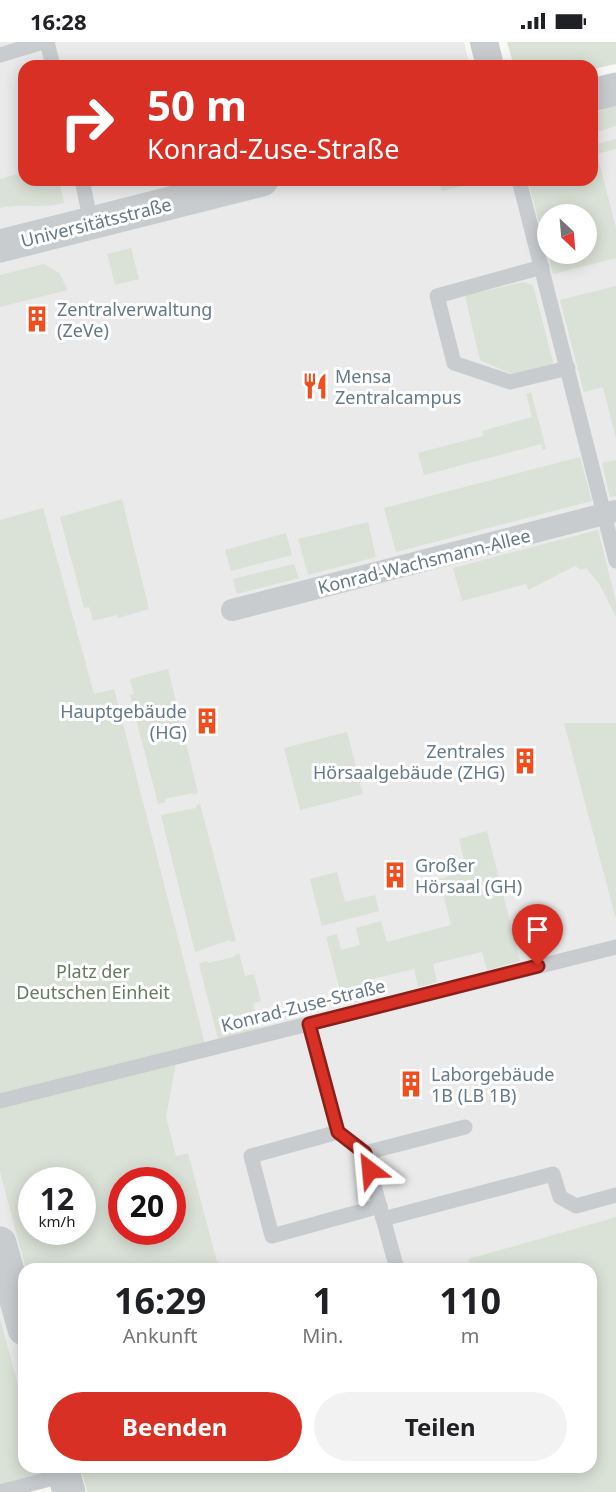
<!DOCTYPE html>
<html lang="de">
<meta charset="utf-8">
<style>
body{margin:0;font-family:"Noto Sans",sans-serif;background:#f2f2f2;color:#202124;height:100vh;display:flex;flex-direction:column;font-size:22px;white-space:nowrap}
*{box-sizing:border-box;margin:0}
p{font-size:20px;color:#757577}
.icon{flex:none;width:33px;height:33px;fill:none;stroke:currentColor;stroke-width:2;stroke-linecap:round;stroke-linejoin:round}
.map{position:relative;flex:1;overflow:hidden}
.panel{position:absolute;left:18px;top:1221px;width:579px;height:210px;display:flex;flex-direction:column;background:#fff;border-radius:18px;box-shadow:0 3px 15px #0003}
.panel>*{flex:none}
.top-card{position:absolute;left:18px;top:18px;width:580px;height:126px;border-radius:18px;box-shadow:0 3px 15px #0003;background:#d93025;color:#fff;overflow:hidden}
.needle{width:39px;rotate:154deg}
.buttons{position:absolute;left:537px;top:162px;display:grid;gap:12px}
.buttons a{display:grid;place-items:center;width:60px;height:60px;border-radius:50%;background:#fff;box-shadow:0 3px 15px #0003;font-size:30px}
.speed{position:absolute;left:18px;top:1125px;display:flex;gap:12px;font-size:30px;font-weight:700;text-align:center}
.speed>*{display:grid;place-content:center;width:78px;height:78px;border-radius:50%;background:#fff;box-shadow:0 3px 15px #0003;line-height:1}
.speed small{font-size:15px;font-weight:400}
.speed .limit{border:9px solid #d22;background:#fff;color:#111}
.pin{position:absolute;display:grid;place-items:center;width:51px;height:51px;color:#fff;margin:-62px -26px;border-radius:50% 50% 50% 0;rotate:-45deg;box-shadow:0 0 6px #0007}
.pin .icon{rotate:45deg}
.me{position:absolute;width:66px;margin:-33px;rotate:331deg;stroke-linejoin:round;filter:drop-shadow(0 0 4px #0008)}
.turn{display:flex;align-items:center;gap:21px;height:126px;padding:0 30px;font-size:27px}
.turn .icon{width:78px;height:78px;stroke-width:2.5}
.turn b{display:block;font-size:42px;line-height:51px}
.eta{display:flex;justify-content:space-evenly;align-items:center;height:102px;text-align:center}
.eta b{font-size:36px;font-weight:700;line-height:42px}
.button{display:flex;gap:12px;margin-top:auto;padding:12px 30px}
.button a{flex:1;height:69px;border-radius:36px;background:#d93025;color:#fff;font-size:24px;font-weight:700;line-height:69px;text-align:center}
.button a+a{background:#f2f2f2;color:#202124}
.status{display:flex;justify-content:space-between;align-items:center;height:42px;padding:0 30px;background:#fff;direction:ltr}
.status svg{height:16px;fill:currentColor}
.map>svg:first-child{display:block}
.built{fill:#e9eae9;fill-rule:evenodd}
.green{fill:#dae1d6;fill-rule:evenodd}
.lines{fill:none;stroke-linecap:round;stroke-linejoin:round}
.service{stroke:#c8cccf;stroke-width:15}
.pedestrian{stroke:#c8cccf;stroke-width:22}
.minor{stroke:#c8cccf;stroke-width:28}
.tertiary{stroke:#c8cccf;stroke-width:33}
.route-casing{stroke:#8d1f18;stroke-width:15}
.route{stroke:#d93025;stroke-width:10}
.labels{text-anchor:middle;dominant-baseline:central;stroke-width:6;stroke-linejoin:round;paint-order:stroke}
.street-label{font-size:18px;fill:#657989;stroke:#fff}
.poi-label{font-size:18px;fill:#657989;stroke:#fff;text-anchor:start}
.park-label{font-size:18px;fill:#667a60;stroke:#fff}
</style>
<div class="status"><b>16:28</b><svg viewBox="0 0 49 12"><path d="M0 12V9h3v3zM5 12V6h3v6zM10 12V3h3v9zM15 12V0h3v12zM26 1h20v11H26zM47 4h2v5h-2z"/></svg></div>
<div class="map">
<svg width="616" height="1450" viewBox="0 0 616 1450">
<rect width="100%" height="100%" fill="#f8f8f5"/>
<path class="built" d="M0,0H464L470,24H24V138H592L593,70L616,63V1175L468,1217L471,1227H24V1425H56L44,1438L0,1450ZM548,172H586V212H548ZM32,1138H82V1190H32ZM122,1138H172V1190H122Z"/>
<g class="green">
<path d="M507,0H616V22L593,27L592,24H514Z"/>
<path d="M616,64V84L593,91V71Z"/>
<path d="M616,97V107L597,112L616,186V216L553,232L548,212H586V172H548L547,210L528,138H592L593,103Z"/>
<path d="M24,130V138H59L64,161C44,167 22,161 0,166V137Z"/>
<path d="M439,138H468L469,142L442,149Z"/>
<path d="M131,206L139,237L115,243L107,212Z"/>
<path d="M44,222L59,231L68,248L0,265V233Z"/>
<path d="M524,240L533,243L553,320L552,323L514,333L480,318L466,258V254L471,252Z"/>
<path d="M616,244V396L603,345L584,350L560,258Z"/>
<path d="M531,350L546,407L543,408L541,402L424,433L418,411L483,394L482,389L532,375L526,352Z"/>
<path d="M580,415L592,459L396,510L384,466Z"/>
<path d="M616,418V454L610,455L602,421Z"/>
<path d="M122,457L149,567L118,576L117,573L93,579L89,565L84,566L60,475Z"/>
<path d="M43,466L94,652L114,647L202,990L206,1008L177,1015L166,1075L176,1114L188,1111L219,1227H26L0,1130V478ZM32,1138H82V1190H32ZM122,1138H172V1190H122Z"/>
<path d="M368,480L376,515L308,533L298,497Z"/>
<path d="M598,488L616,560V575L600,543L586,526L581,528L575,524L528,548L526,542L462,559L453,526Z"/>
<path d="M286,491L292,513L231,529L225,508Z"/>
<path d="M294,522L299,536L237,552L233,537Z"/>
<path d="M168,627L198,751L193,753L192,751L165,757V760L158,762L130,653L134,652L130,637Z"/>
<path d="M564,681H616V877L614,870Z"/>
<path d="M347,690L363,752L300,768L284,706Z"/>
<path d="M200,762L236,899L231,900L230,898L195,910L161,773L196,766V764Z"/>
<path d="M487,789L520,919L487,928L482,910L433,922L437,940L418,945L414,927L364,939L368,957L344,963L326,895L337,892L341,908L360,903L356,886L381,879L387,900L451,883L439,837L467,829L459,797Z"/>
<path d="M337,830L345,860L375,853L379,869L322,884L310,837Z"/>
<path d="M239,911L245,934L254,932L261,959L253,961L259,986L218,997L199,922L207,919L208,921L234,915Z"/>
<path d="M616,1175V1450H87L80,1425H591V1227H471L468,1217Z"/>
<path d="M0,1277L24,1365V1425H40L44,1438L0,1450Z"/>
</g>
<g class="lines">
<g class="service">
<path d="M47,0L53,24"/>
<path d="M0,13L43,0"/>
<path d="M82,138L91,181"/>
<path d="M519,138L616,519"/>
<path d="M542,225L437,254L454,321L510,340L568,326"/>
<path d="M309,982L338,1090L365,1111L465,1085"/>
<path d="M0,1059L616,905"/>
<path d="M338,1090L251,1114L272,1194L380,1164"/>
<path d="M365,1111L397,1227"/>
<path d="M383,1177L553,1132L560,1155L576,1164L616,1153"/>
<path d="M0,1450L65,1433"/>
</g>
<path class="pedestrian" d="M232,568L616,469"/>
<path class="minor" d="M484,0L490,24"/>
<g class="tertiary">
<path d="M592,53L616,47"/>
<path d="M0,204L262,138"/>
<path d="M0,1201L24,1287"/>
<path d="M62,1425L69,1450"/>
</g>
</g>
<g class="lines">
<g class="route-casing">
<path id="route" d="M370,1128L365,1111L338,1090L309,982L538,924"/>
</g>
<use href="#route" class="route"/>
</g>
<defs>
<g id="building-bare" transform="scale(2.07)"><path d="M-4-6H4V6H1V3H-1V6H-4ZM-2.5-4.3h1.7v1.8h-1.7ZM.8-4.3h1.7v1.8H.8ZM-2.5-1h1.7V.8h-1.7ZM.8-1h1.7V.8H.8Z" fill="#f24d1c" stroke="#fff" stroke-width="2.5" paint-order="stroke"/></g>
<g id="restaurant-bare" transform="scale(2.07)"><path d="M-5-6h1v4h1v-4h1v4h1v-4h1v5L-1.5 .5V6h-2V.5L-5-1ZM5-6V6H3V1.5H1.5Q1.5-4 5-6Z" fill="#f24d1c" stroke="#fff" stroke-width="2.5" paint-order="stroke"/></g>
</defs>
<g fill-rule="evenodd">
<use href="#building-bare" x="37" y="277"/>
<use href="#restaurant-bare" x="315" y="344"/>
<use href="#building-bare" x="207" y="679"/>
<use href="#building-bare" x="525" y="719"/>
<use href="#building-bare" x="395" y="833"/>
<use href="#building-bare" x="411" y="1042"/>
</g>
<g class="labels">
<g class="street-label">
<text transform="translate(96 180) rotate(-14)">Universitätsstraße</text>
<text transform="translate(424 519) rotate(-14)">Konrad-Wachsmann-Allee</text>
<text transform="translate(303 963) rotate(-14)">Konrad-Zuse-Straße</text>
</g>
<g class="poi-label">
<text x="57" y="267">Zentralverwaltung<tspan x="57" dy="21">(ZeVe)</tspan></text>
<text x="335" y="334">Mensa<tspan x="335" dy="21">Zentralcampus</tspan></text>
<text x="187" y="669" text-anchor="end">Hauptgebäude<tspan x="187" dy="21">(HG)</tspan></text>
<text x="505" y="709" text-anchor="end">Zentrales<tspan x="505" dy="21">Hörsaalgebäude (ZHG)</tspan></text>
<text x="415" y="823">Großer<tspan x="415" dy="21">Hörsaal (GH)</tspan></text>
<text x="431" y="1032">Laborgebäude<tspan x="431" dy="21">1B (LB 1B)</tspan></text>
</g>
<g class="park-label">
<text x="93" y="929">Platz der<tspan x="93" dy="21">Deutschen Einheit</tspan></text>
</g>
</g>
</svg>
<div class="buttons">
<a><svg class="needle" viewBox="-14 -14 28 28"><path d="M0-13l5 13h-10z" fill="#e53935"/><path d="M0 13l5-13h-10z" fill="#757577"/></svg></a>
</div>
<div class="speed"><div>12<small>km/h</small></div><div class="limit">20</div></div>
<div class="pin" style="left:538px;top:924px;background:#d93025"><svg class="icon" aria-label="arrive" viewBox="0 0 24 24"><path d="M6 21V4h12l-3 4 3 4H6"/></svg></div>
<svg class="me" style="left:370px;top:1128px" viewBox="-20 -20 40 40"><path d="M0-17L14 15 0 8-14 15z" fill="#d93025" stroke="#fff" stroke-width="4"/></svg>
<div class="top-card">
<div class="turn"><svg class="icon" aria-label="right" viewBox="0 0 24 24"><path d="M7 20v-9h11M14 6l5 5-5 5"/></svg><div><b>50 m</b>Konrad-Zuse-Straße</div></div>
</div>
<section class="panel">
<div class="eta">
<div><b>16:29</b><p>Ankunft</p></div>
<div><b>1</b><p>Min.</p></div>
<div><b>110</b><p>m</p></div>
</div>
<div class="button"><a>Beenden</a><a>Teilen</a></div>
</section>
</div>
